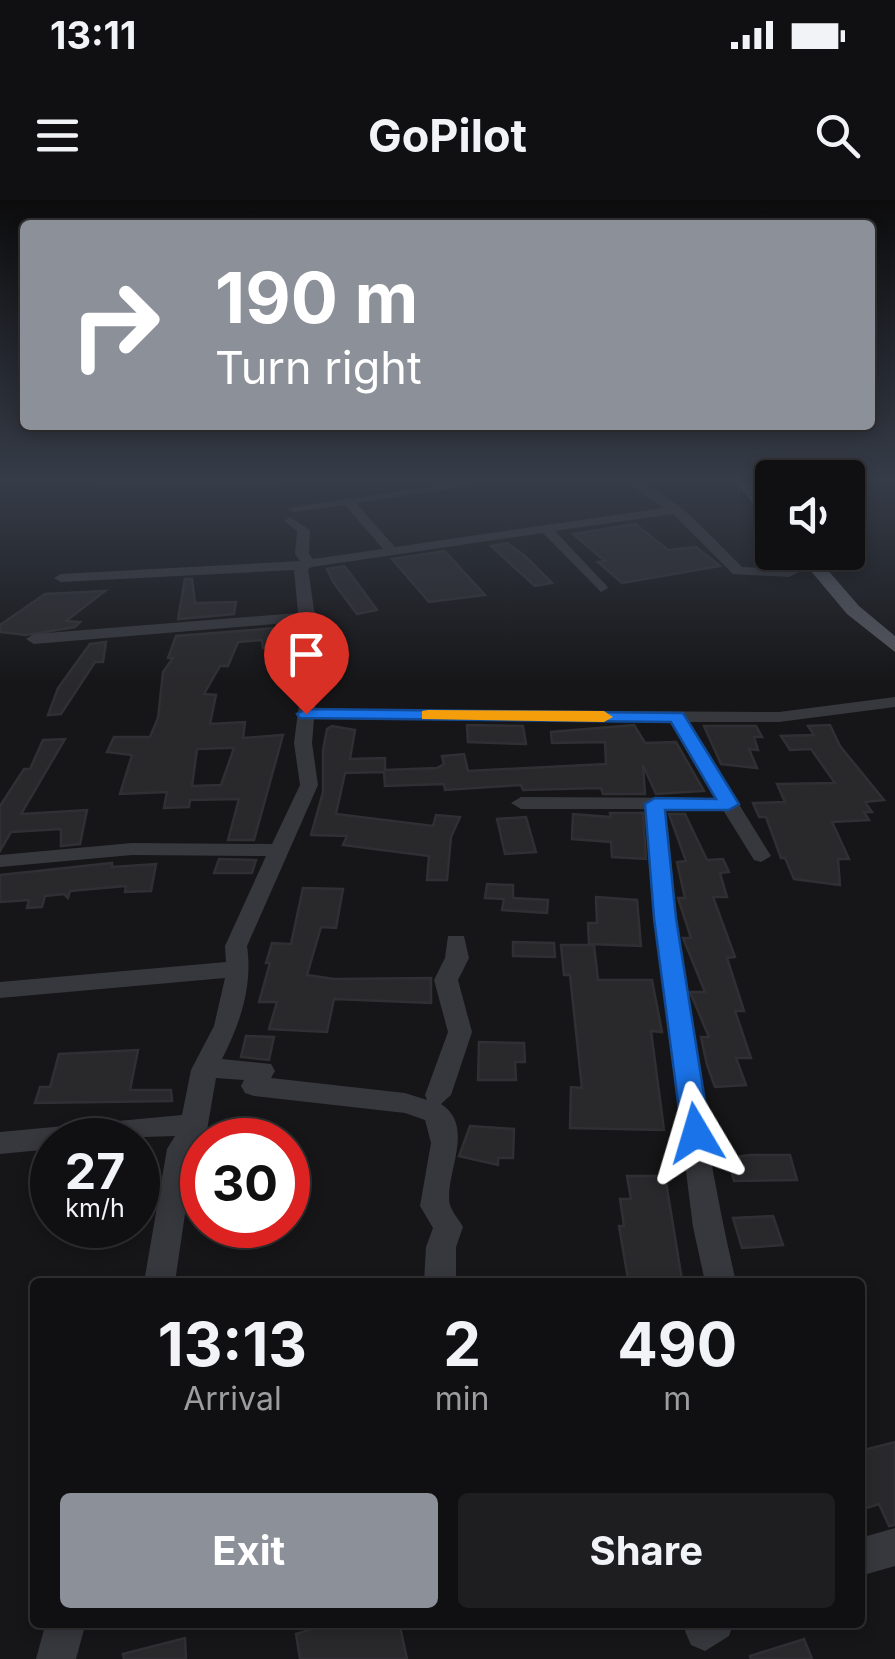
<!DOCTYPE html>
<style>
body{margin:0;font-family:Inter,sans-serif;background:#1e1e20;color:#f1f3f6;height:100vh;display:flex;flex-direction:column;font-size:38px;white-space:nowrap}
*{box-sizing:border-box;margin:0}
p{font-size:32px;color:#9c9d9f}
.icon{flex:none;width:55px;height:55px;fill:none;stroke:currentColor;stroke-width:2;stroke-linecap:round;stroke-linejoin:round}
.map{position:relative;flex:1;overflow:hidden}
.details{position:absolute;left:30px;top:1078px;width:835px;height:350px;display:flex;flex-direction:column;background:#101012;border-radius:10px;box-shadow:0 5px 15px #0003,0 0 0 2px #303032}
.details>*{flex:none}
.banner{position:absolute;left:20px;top:20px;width:855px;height:210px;border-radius:10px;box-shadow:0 5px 15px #0003,0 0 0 2px #303032;background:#8c9099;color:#fff;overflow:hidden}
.controls{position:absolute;left:755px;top:260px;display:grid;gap:20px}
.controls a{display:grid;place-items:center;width:110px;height:110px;border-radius:10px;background:#101012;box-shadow:0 5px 15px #0003,0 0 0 2px #303032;font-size:50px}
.speed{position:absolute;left:30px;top:918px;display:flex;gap:20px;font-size:50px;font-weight:700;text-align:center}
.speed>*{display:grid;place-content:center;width:130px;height:130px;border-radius:50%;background:#101012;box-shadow:0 5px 15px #0003,0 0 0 2px #303032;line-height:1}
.speed small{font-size:25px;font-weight:400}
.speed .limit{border:15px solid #d22;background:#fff;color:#111}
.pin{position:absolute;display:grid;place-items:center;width:85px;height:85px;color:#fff;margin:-102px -42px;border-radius:50% 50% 50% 0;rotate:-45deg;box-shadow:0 0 10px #0007}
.pin .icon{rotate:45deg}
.me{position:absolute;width:110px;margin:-55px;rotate:353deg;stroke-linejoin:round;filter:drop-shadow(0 0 8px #0008)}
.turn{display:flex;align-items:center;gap:35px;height:210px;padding:0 30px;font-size:45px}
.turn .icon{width:130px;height:130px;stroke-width:2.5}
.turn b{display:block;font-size:70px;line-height:85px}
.eta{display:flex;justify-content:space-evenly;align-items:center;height:170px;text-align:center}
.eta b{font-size:60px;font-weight:700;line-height:70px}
.button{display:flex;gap:20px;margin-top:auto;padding:20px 30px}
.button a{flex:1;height:115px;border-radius:10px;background:#8c9099;color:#fff;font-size:40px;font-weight:700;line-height:115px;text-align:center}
.button a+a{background:#1e1e20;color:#f1f3f6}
.status{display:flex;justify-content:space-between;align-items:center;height:70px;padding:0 50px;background:#101012;direction:ltr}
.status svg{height:28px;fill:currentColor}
header{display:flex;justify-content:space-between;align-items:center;height:130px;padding:0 30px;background:#101012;font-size:45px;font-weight:700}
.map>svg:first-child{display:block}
.building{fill:#29292c;stroke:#303034;stroke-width:2.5;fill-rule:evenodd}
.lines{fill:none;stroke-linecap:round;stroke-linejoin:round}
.minor{fill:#37383d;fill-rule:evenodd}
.major{fill:#53555c;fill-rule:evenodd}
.route{fill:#1a73e8;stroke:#114b97;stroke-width:2.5}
.slow{fill:#f59e0b}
</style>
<div class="status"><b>13:11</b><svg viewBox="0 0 49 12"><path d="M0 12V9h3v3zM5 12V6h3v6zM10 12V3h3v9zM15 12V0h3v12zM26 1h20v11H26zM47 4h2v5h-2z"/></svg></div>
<header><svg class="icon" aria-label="menu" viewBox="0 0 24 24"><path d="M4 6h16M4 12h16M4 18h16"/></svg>GoPilot<svg class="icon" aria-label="search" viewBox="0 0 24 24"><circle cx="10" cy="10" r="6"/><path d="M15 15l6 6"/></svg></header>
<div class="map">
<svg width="895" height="1459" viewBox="0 0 895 1459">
<rect width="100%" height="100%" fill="#161618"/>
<g class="building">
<path d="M635,324L668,350L696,347L720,366L622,383L598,362L605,361L573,334Z"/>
<path d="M507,343L525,356L552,383L535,386L491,346Z"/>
<path d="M445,351L452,359L485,395L429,402L392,359Z"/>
<path d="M344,366L349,372L377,410L357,414L334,383L327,369Z"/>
<path d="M185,379H192L195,403L236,402L234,414L178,419Z"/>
<path d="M105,391L66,421L80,422L75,427L26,435L0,432V425L45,394Z"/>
<path d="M290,427L294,440L291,462H269L272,447L263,448L262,440L238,442L228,466H220L204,494L216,495L210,524L245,522L243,538L283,535L254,640H228L239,599L190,600L189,607L164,608L167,592L120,594L132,555L107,552L114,537H150L158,518L163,472L173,458H168L176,436ZM227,548H234L221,585L192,586L197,549Z"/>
<path d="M106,442L103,462H95L61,514L48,515L58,488L90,444Z"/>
<path d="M467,525L523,526L526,544L468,542Z"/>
<path d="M634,525L645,543L676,542L704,591L656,594L643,565L645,594H603L601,588L523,590L521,585L445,590L444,584L385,586L384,572L345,573L336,614L433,626L436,615L460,617L451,637L447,680H427L429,656L343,645L347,636L311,635L323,592V550L327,529L332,526L355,530L350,559L385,558V570L437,568L444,564L442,556L464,554L468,571L606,564L605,542L552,543L551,532Z"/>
<path d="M830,525L840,546L884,600L865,602L872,612H864L869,620L832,622L849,659H838L840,685L794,679L785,658H781L766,617H759L753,603L785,602L777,584L835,583L811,549L790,550L781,536L814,535L808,526Z"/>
<path d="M704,526H756L762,537H754L758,550L749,549L757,568L721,564Z"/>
<path d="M65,539L21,614L87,610L80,644L61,646V629L11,632L0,651V606L24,569H30L43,540Z"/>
<path d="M610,613H643L646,659L612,657L611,642L572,639L573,614L611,617Z"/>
<path d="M669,614H685L707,660L723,659L729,672L720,673L727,697H713L735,757L727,758L744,811H735L751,858H736L746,885L715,887L707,865L701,837H709L690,792H705L683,738H691L678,698H685L677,662L686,661Z"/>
<path d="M526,617L536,652L505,654L497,619Z"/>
<path d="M219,659L256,660L252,673H214Z"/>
<path d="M112,663V667L156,664L151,691L125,692L126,686L70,691L68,698L64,694L45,696L42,707L27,708L29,700L0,702V675Z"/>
<path d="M487,684L513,685V698L548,700L547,713L502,710L504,699L485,698Z"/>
<path d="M303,688L343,689L336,728L321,727L307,775L334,779L431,778V803L334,799L327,832L269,829L277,802H259L270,763H266L272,743L291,744Z"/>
<path d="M596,697L637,700L641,746L589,744L588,723H597Z"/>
<path d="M513,742L554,743L555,757L513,756Z"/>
<path d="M561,745H594L598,780H652L662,832L651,831L664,930L570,928L571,887L582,888L570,775H564Z"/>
<path d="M246,836L274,837L269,860L241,857Z"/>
<path d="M479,842L524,843L525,862H515L516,880H478Z"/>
<path d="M138,850L130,890H171L172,901L35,903L40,887H50L59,854Z"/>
<path d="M470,926L514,929L513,958H498V965L459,956Z"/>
<path d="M750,955H790L797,980L734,981L728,958Z"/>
<path d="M627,976H665L682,1080L628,1079L619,1026H624L620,999H631Z"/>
<path d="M773,1016L783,1045L742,1048L733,1018Z"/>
<path d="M895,1242V1325L889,1326L879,1304L860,1310V1251Z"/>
<path d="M336,1422H399L407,1459H300L296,1434Z"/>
<path d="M185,1438L186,1459H124L123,1454Z"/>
<path d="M804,1439L812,1459H751L750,1456Z"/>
</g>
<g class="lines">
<g class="minor">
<path d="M0,280L275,281L281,284L275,287L0,285Z"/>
<path d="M475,280H508L356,303L395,347L664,308L623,280C664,280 713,339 742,367L787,369L811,358L818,362L789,377L733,374L673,314L555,331L606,385L608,388L601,392L543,333L312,367L308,369C313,397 313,419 324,445L309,472L316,496L315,509L779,512L895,497V507L779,522H688L771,656L761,662L754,660L723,610H665C681,767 700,928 736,1082H705L693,1027L654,718L646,609H521L511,603L521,597L716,598L671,522L314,519L312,543L318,585L247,746C253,786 240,824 222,859L271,864L275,871L271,878L405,893L427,900L425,895L448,832L434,780L445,758L448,736H464L469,758L458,780L472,832L451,895L441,904C477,927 443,977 450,1005C452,1012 460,1021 463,1027L456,1047V1082H424L426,1047L433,1028L420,1006L431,943L425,920L405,913L254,896L245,893L241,886L244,880L216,878L206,936L194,953L175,1082H144L167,949L175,936L52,940V949L0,954V932L182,915L191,870L214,826L225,778L0,798V782L226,762L225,746L266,656L132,655L0,667V655L132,643L272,644L300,585L294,543L300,496L293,472L308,445L299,422L34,444L26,439L34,434L298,413L294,370L61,382L54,378L61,374L300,361L295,354L297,331L284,321L290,317L310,330L309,354L313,359L383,349L345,305L293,312L287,308Z"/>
<path d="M895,1328V1366L860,1376V1338Z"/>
<path d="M46,1422H86L76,1459H36Z"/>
<path d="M689,1422H734L729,1436L705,1451L691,1445L685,1431Z"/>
</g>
<g class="major">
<path d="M734,280H749L772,308V321L767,320Z"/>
<path d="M795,352H812L859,406L895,436V452L847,414Z"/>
</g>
</g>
<linearGradient id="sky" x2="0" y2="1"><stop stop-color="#0c0c0d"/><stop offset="0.58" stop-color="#363c48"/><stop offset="1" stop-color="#363c48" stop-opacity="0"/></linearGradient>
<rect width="895" height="484" fill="url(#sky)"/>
<path class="route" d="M306,509L683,513L739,604L729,610H665L676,718L710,933L706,941H686L682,933L654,718L645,604L655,598L716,599L671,522L300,518L297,514Z"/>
<path class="slow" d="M428,510L604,511L613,517L604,522L422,519V511Z"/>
</svg>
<div class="controls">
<a><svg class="icon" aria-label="sound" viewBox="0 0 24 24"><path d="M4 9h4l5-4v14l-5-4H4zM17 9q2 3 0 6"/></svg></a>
</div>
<div class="speed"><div>27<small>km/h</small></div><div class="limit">30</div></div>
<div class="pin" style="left:306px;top:514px;background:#d93025"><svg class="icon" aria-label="arrive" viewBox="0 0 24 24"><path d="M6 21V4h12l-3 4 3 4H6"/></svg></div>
<svg class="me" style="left:696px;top:933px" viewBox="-20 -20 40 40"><path d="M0-17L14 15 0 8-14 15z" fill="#1a73e8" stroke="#fff" stroke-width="4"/></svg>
<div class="banner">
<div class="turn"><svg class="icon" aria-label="right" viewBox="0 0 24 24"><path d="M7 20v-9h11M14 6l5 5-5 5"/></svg><div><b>190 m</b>Turn right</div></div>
</div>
<section class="details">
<div class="eta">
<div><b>13:13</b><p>Arrival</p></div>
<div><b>2</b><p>min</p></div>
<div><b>490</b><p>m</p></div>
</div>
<div class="button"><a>Exit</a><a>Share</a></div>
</section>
</div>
